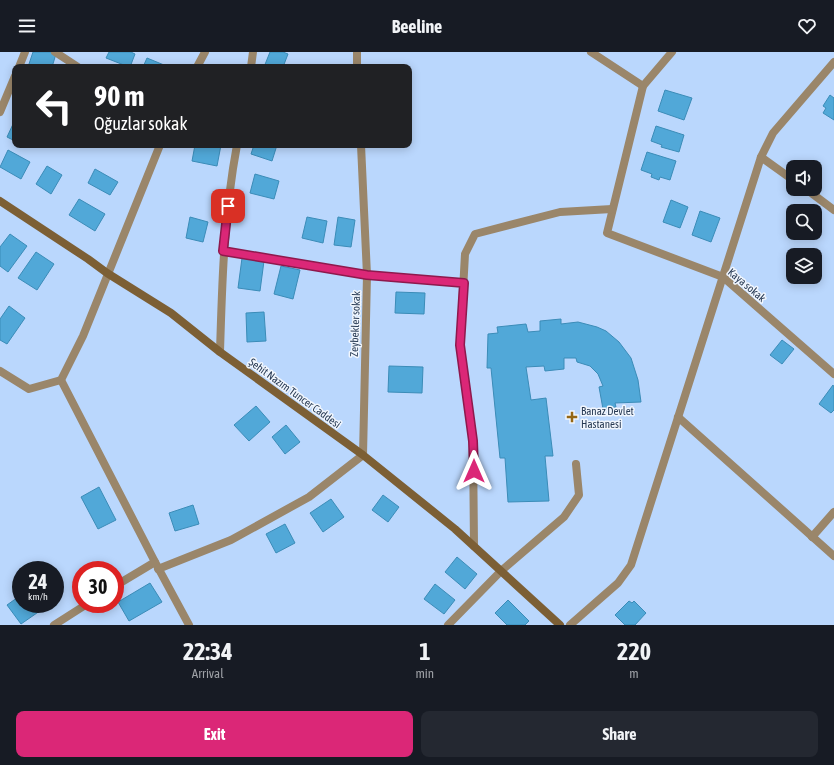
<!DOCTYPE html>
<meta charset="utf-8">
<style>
body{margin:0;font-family:"Asap Condensed",sans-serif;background:#242831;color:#f1f3f6;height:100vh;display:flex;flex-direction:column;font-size:15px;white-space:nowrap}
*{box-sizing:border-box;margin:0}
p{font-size:13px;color:#9ea1a6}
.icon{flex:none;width:22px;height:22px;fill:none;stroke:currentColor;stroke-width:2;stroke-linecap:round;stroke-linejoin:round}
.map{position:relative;height:573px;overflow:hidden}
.details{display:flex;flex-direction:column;background:#171b24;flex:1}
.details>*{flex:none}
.top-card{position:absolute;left:12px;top:12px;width:400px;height:84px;border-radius:8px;box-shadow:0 2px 10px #0003;background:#202124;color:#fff;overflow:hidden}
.fabs{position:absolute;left:786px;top:108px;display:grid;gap:8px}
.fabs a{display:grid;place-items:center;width:36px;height:36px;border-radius:8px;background:#171b24;box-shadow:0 2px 10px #0003;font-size:20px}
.speed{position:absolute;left:12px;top:509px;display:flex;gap:8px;font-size:20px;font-weight:700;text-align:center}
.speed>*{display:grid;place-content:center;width:52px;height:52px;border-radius:50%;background:#171b24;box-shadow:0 2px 10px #0003;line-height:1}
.speed small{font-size:10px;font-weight:400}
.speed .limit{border:6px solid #d22;background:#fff;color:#111}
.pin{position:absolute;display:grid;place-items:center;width:34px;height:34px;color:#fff;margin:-17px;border-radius:8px;box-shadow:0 2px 6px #0006}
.me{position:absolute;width:44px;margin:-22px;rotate:0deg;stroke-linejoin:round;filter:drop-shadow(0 0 3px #0008)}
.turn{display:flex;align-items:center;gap:14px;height:84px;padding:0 16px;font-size:18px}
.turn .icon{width:52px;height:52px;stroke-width:2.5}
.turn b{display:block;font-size:28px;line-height:34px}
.eta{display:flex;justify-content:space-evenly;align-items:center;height:68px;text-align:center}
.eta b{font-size:24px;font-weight:700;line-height:28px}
.button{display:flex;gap:8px;margin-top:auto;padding:8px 16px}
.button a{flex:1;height:46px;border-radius:8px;background:#db2777;color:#fff;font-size:16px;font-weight:700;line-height:46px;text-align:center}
.button a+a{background:#242831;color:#f1f3f6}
header{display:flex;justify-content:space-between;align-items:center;height:52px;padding:0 16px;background:#171b24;font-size:18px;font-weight:700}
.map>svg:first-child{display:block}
.building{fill:#51a8d8;stroke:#3b8cb8}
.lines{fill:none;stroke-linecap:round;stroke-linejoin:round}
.lane{stroke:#9a866a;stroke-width:8}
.street{stroke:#9a866a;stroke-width:8}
.secondary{stroke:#7c5f35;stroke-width:8}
.route-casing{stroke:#8e194d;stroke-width:10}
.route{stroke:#db2777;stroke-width:7}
.poi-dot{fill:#956715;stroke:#f1f6fd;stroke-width:1.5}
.labels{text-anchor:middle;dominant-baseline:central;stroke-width:3;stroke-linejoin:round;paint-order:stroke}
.street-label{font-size:11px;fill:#273a54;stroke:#f1f6fd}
.poi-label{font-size:11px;fill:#273a54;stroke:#f1f6fd;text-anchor:start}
</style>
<header><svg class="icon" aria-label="menu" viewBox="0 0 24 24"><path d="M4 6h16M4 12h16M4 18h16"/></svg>Beeline<svg class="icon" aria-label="heart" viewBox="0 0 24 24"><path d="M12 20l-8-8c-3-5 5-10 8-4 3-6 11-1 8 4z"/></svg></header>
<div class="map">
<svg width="834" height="573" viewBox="0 0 834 573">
<rect width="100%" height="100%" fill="#bad7fd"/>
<g class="building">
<path d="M33,0H51L56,2L52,15H28Z"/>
<path d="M109,0H131L135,2L130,15H129L106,6Z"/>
<path d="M270,0H283L288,2L283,15H264Z"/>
<path d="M147,6L164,13L163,15H143Z"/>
<path d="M665,38L692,46L684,68L658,59Z"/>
<path d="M830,43L834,46V68L823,61L826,56L823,54Z"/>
<path d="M14,70H15V89L7,85Z"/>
<path d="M656,74L684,83L679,100L661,95L662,93L651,89Z"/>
<path d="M195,93H221L217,114L192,109Z"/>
<path d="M254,93H277L272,109L251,102Z"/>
<path d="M8,98L30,110L21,127L0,115Z"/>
<path d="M647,100L676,109L670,128L660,125L659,128L651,125L652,122L641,118Z"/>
<path d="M47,114L62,123L51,142L36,132Z"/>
<path d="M95,117L118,130L110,143L88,131Z"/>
<path d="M255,122L279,129L274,147L250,141Z"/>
<path d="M79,147L105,162L95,179L69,163Z"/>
<path d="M671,148L688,155L680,176L663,170Z"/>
<path d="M700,159L720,166L711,190L692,183Z"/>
<path d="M190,165L208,170L203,190L186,186Z"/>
<path d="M307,165L327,169L323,191L302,186Z"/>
<path d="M338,165L355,168L351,195L334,193Z"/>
<path d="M10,182L27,194L8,220L0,214V195Z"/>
<path d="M36,200L54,212L37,238L18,226Z"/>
<path d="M242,206L264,209L260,239L238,236Z"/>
<path d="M281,214L300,218L293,247L274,242Z"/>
<path d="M396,240L425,241L424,262L395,261Z"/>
<path d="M9,254L25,266L7,292L0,288V267Z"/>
<path d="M264,260L266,289L247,290L246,261Z"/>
<path d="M561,267V272L578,270L597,275L606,279L619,290L631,306L638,328L641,350L615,351L616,355L603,357L599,335L603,334L598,322L590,314L577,310L576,306H564V317L545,319L544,314L526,315L531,348L546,346L553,404H545L549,449L508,450L505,406H500L491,316H487L488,282L498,281L497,275L526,272L528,280L540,279V269Z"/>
<path d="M782,288L794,297L782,312L770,303Z"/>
<path d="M389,314L423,315L422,341L388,340Z"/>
<path d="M833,333L834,335V358L831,361L819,352Z"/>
<path d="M256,354L270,370L249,389L234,373Z"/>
<path d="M286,373L300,390L285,402L272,385Z"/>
<path d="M99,435L116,468L98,477L81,445Z"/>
<path d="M383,443L399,455L388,470L372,458Z"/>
<path d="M331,447L344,465L323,480L310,461Z"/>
<path d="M193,453L199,472L175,479L169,461Z"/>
<path d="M285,472L295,491L276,501L266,482Z"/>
<path d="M457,505L477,522L465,537L445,520Z"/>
<path d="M150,531L162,550L129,569L118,550Z"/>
<path d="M435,532L455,548L444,562L424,547Z"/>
<path d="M21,543V552H46L47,554L21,572L7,553Z"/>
<path d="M508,548L529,569L525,573H507L495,561Z"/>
<path d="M629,549L632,551L634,549L646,561L635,573H625L615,563Z"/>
</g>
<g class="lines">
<path class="lane" d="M501,519L564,465L579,443L576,412"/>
<g class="street">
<path d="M55,0L78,15"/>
<path d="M591,0L643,34"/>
<path d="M672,0L643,34L607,181L723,225L834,322"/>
<path d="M19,15L25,0"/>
<path d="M197,15L205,0"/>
<path d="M251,15L253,0"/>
<path d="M357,15V0"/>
<path d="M0,60L15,24"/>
<path d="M761,105L793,128"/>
<path d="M806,137L834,158"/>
<path d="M223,199L367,223L463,231"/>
<path d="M220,300C222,231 224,162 237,93"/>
<path d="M0,319L29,337L61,328L83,284L160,93"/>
<path d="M61,328L155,510L189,573"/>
<path d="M678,365L834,504"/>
<path d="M812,485L834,460"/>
<path d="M474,494L473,389L460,293L465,202L475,182L560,160L612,157"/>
<path d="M158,517L231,488L309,445L363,403L367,223L361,93"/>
<path d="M115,534L155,510"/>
<path d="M54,573L87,552"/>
<path d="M448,573L501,519"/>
<path d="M570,573L618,531L631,513L761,105L773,81L834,10"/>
</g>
<path class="secondary" d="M0,149L88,207L107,221L171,261L220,300L363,403L455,477L560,573"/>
</g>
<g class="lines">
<g class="route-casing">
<path id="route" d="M228,154L223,199L367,223L464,231L460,293L473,389L474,419"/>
</g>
<use href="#route" class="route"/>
</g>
<path class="poi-dot" d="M570 359h4v4h4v4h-4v4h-4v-4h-4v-4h4z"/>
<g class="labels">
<g class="street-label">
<text transform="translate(747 233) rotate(40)">Kaya sokak</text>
<text transform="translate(355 272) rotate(-88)">Zeybekler sokak</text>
<text transform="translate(295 341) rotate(36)">Şehit Nazım Tuncer Caddesi</text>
</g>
<g class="poi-label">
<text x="581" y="359">Banaz Devlet<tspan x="581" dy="13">Hastanesi</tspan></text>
</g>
</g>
</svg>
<div class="fabs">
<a><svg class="icon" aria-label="sound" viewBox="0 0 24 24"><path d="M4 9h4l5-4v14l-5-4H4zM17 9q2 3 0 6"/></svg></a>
<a><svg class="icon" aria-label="search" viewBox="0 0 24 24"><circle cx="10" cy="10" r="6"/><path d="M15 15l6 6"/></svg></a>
<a><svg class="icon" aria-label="layers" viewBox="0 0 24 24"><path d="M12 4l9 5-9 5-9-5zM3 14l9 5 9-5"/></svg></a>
</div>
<div class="speed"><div>24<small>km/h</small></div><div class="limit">30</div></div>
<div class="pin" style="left:228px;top:154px;background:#d93025"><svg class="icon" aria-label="arrive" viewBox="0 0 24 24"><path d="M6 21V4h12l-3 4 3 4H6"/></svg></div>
<svg class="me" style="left:474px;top:419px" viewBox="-20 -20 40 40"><path d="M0-17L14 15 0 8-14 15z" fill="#db2777" stroke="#fff" stroke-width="4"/></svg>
<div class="top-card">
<div class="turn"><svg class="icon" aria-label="left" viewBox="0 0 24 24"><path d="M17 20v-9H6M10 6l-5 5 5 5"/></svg><div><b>90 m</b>Oğuzlar sokak</div></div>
</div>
</div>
<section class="details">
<div class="eta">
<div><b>22:34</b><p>Arrival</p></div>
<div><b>1</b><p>min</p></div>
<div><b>220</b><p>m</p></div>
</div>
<div class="button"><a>Exit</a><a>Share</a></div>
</section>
